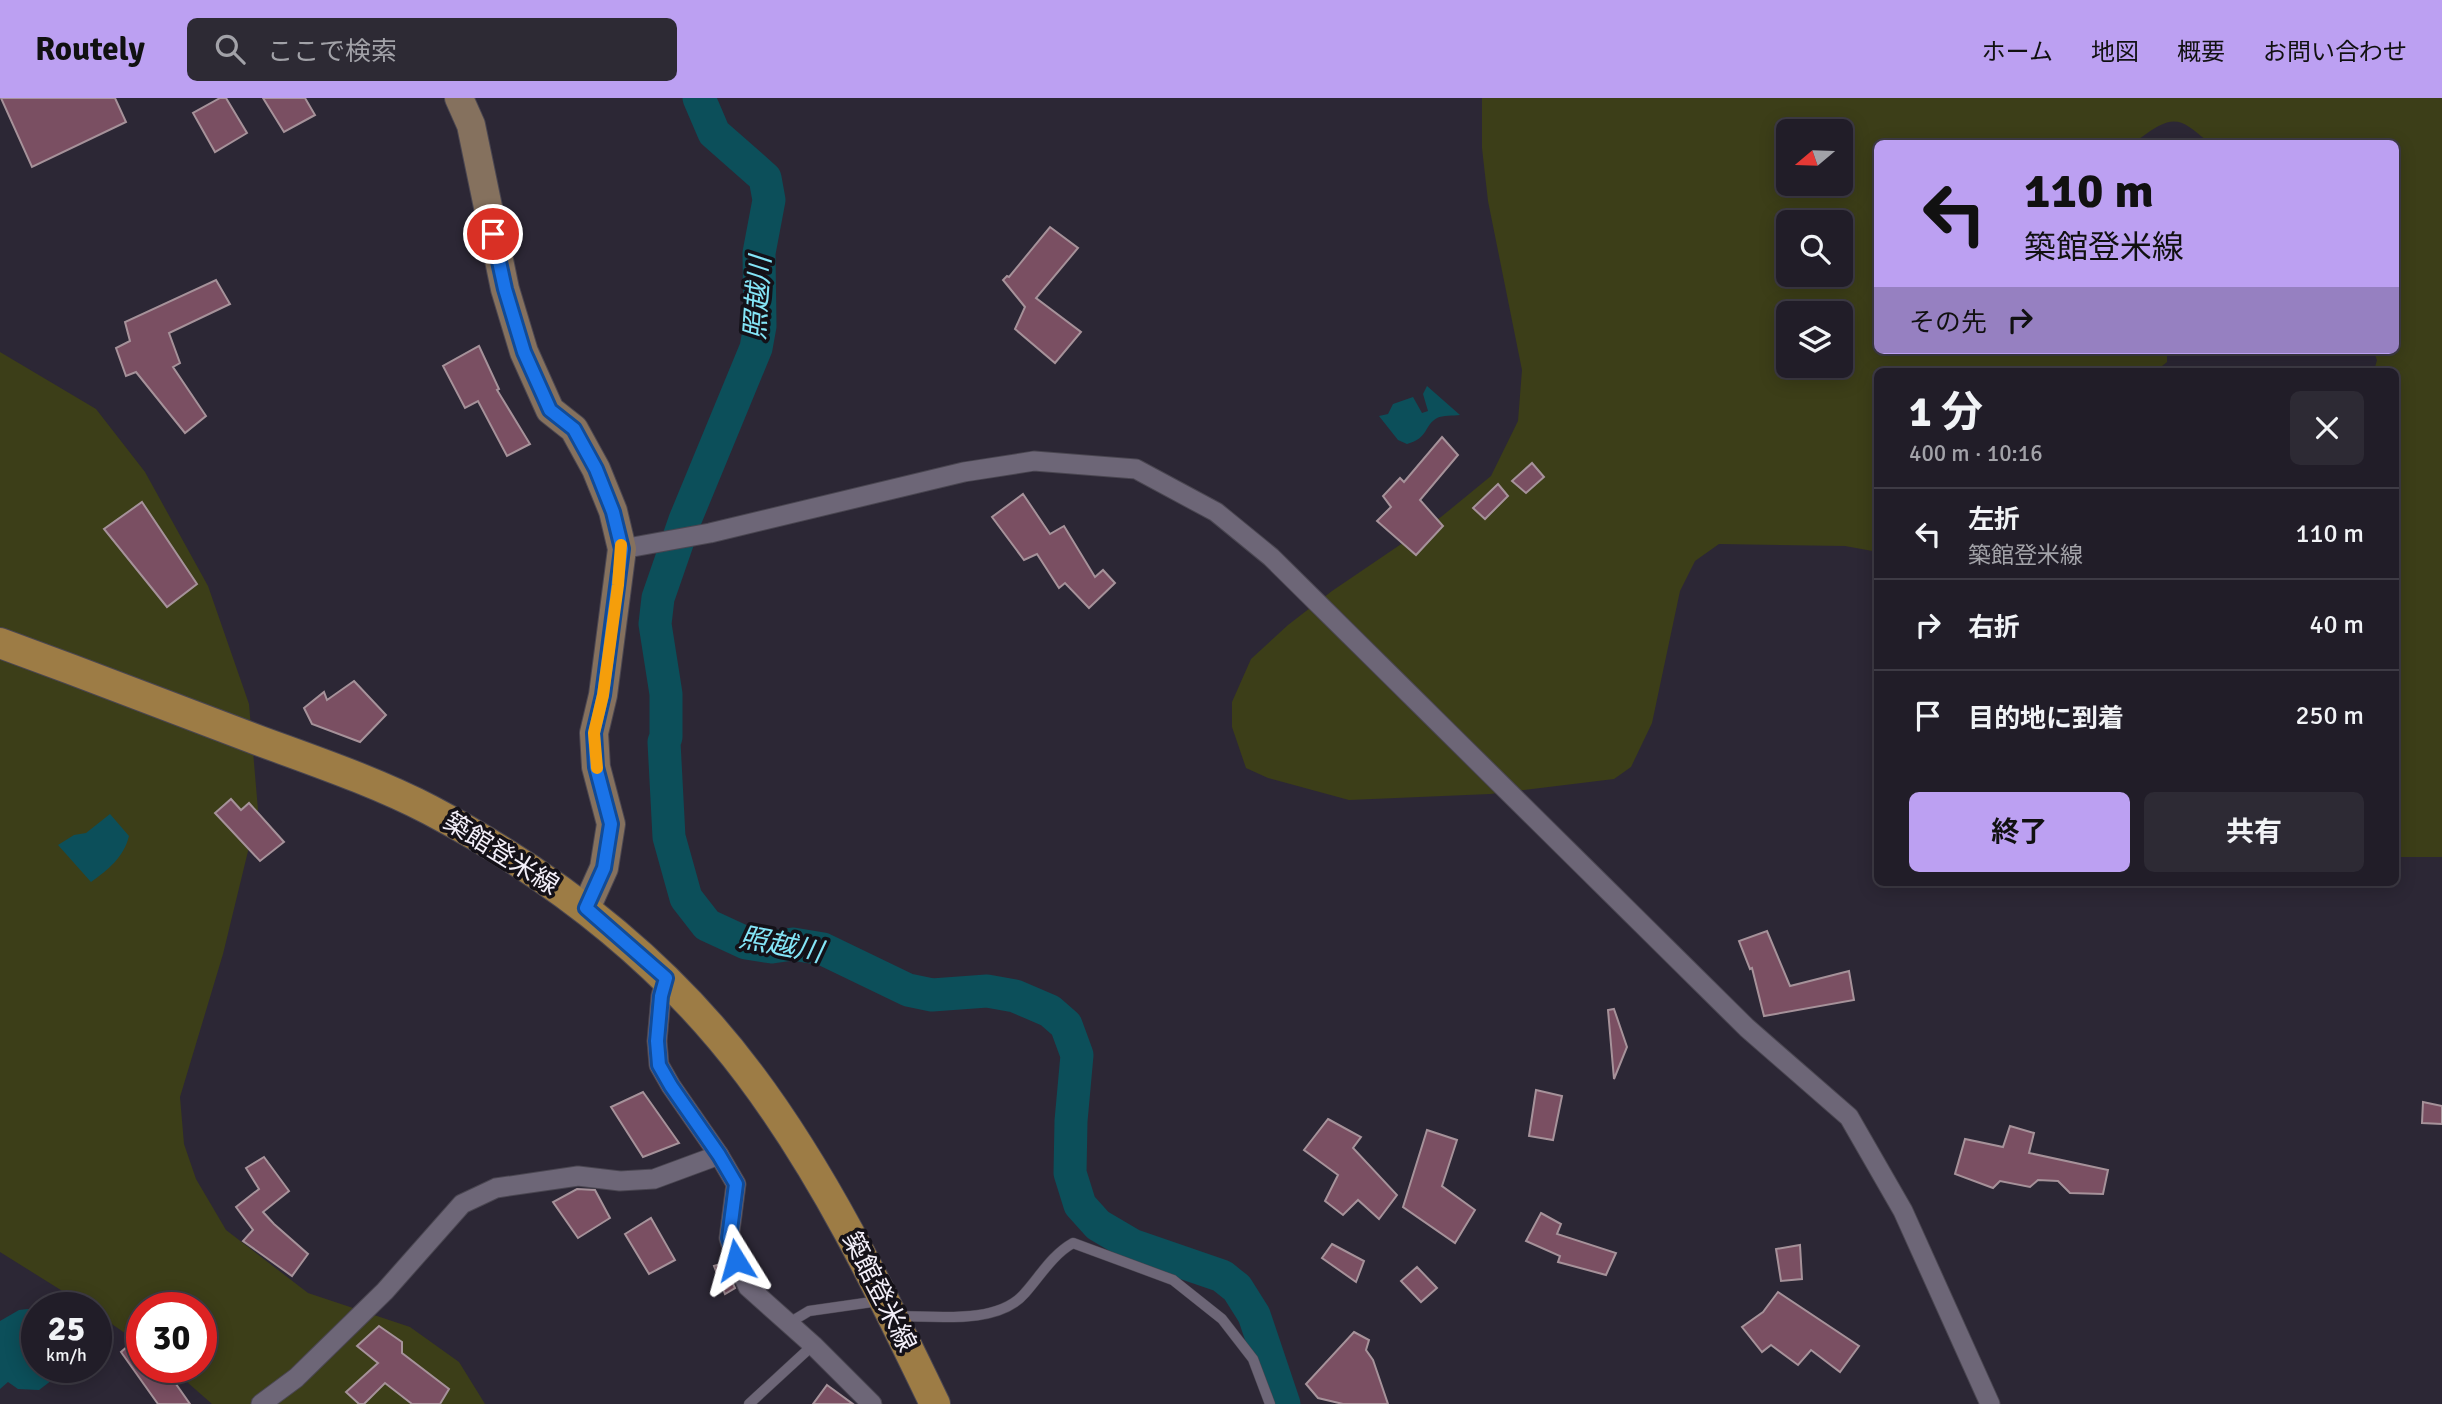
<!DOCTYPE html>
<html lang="ja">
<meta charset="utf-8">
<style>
body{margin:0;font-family:Signika,"Noto Sans JP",sans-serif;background:#2d2a34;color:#f1f3f6;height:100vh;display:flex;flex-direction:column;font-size:26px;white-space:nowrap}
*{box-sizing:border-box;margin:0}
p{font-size:23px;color:#a2a2a8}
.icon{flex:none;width:38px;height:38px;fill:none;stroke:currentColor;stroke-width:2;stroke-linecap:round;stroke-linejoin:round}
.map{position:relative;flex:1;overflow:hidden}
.side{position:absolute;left:1874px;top:270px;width:525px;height:518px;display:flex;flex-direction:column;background:#211d28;border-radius:10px;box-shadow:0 4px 18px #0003,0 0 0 2px #3e3b45}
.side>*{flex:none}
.hud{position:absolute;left:1874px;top:42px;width:525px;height:214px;border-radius:10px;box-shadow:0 4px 18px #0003,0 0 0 2px #3e3b45;background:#bca0f2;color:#111;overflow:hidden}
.needle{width:46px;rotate:251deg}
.controls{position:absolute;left:1776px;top:21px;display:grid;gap:14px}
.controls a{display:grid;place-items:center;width:77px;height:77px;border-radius:10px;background:#211d28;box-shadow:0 4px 18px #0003,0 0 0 2px #3e3b45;font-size:35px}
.speed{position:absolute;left:21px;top:1194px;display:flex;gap:14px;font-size:35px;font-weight:700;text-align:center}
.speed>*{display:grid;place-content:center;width:91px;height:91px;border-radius:50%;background:#211d28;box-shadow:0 4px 18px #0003,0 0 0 2px #3e3b45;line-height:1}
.speed small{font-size:18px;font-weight:400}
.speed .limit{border:10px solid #d22;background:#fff;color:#111}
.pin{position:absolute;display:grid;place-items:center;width:60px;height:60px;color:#fff;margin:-30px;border:4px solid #fff;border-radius:50%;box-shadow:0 2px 7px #0007}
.me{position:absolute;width:77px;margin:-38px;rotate:352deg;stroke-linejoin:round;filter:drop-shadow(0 0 5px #0008)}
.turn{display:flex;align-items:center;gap:24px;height:147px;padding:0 35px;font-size:32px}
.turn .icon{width:91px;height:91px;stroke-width:2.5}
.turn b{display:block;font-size:49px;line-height:60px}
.then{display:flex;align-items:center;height:66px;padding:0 35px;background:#0003;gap:14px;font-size:26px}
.round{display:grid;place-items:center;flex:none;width:74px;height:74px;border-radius:10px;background:#2d2a34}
.head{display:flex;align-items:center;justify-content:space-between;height:119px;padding:0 35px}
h1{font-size:42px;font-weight:700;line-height:52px}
.primary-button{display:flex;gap:14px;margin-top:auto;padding:14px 35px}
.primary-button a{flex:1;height:80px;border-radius:10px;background:#bca0f2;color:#111;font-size:28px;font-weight:700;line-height:80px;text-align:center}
.primary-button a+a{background:#2d2a34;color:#f1f3f6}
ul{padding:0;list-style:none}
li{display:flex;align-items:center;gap:21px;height:91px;padding:0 35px;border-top:2px solid #3e3b45}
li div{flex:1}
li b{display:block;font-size:26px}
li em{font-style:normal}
header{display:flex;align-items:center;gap:42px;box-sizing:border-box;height:98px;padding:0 35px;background:#bca0f2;color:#111}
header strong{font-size:33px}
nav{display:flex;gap:38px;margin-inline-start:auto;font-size:24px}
.search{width:490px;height:63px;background:#2d2a34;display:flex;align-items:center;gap:18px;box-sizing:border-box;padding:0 24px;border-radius:10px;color:#a2a2a8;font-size:26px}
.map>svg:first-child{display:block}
.green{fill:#3c3e18;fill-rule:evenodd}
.water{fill:#0c4f5a}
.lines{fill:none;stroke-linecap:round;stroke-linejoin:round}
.river{stroke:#0c4f5a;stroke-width:33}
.building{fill:#7a4f62;stroke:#a6929a;stroke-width:2}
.lane-casing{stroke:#4a4651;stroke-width:11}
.street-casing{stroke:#4a4651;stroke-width:21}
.secondary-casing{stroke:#4a4651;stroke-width:30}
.primary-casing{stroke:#4a4651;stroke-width:32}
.lane{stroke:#6d6677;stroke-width:10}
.street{stroke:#6d6677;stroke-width:19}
.secondary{stroke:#85715e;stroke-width:28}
.primary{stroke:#9d7c45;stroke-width:30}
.route-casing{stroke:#114b97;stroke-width:18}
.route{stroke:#1a73e8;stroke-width:12}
.slow{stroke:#f59e0b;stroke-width:12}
.labels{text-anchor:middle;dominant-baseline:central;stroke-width:7;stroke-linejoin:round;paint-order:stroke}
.street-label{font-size:26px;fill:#f3eff9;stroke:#141118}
.water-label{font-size:28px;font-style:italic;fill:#84e5f7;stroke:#141118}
</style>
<header>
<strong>Routely</strong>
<div class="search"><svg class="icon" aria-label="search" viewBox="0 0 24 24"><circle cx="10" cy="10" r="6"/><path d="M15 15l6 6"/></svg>ここで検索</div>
<nav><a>ホーム</a><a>地図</a><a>概要</a><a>お問い合わせ</a></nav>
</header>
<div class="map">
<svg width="2442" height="1306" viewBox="0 0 2442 1306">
<rect width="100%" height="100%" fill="#2c2735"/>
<g class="green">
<path d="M1482,0H2442V759H2396V273H2374L2377,262L2373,252H2396V46L2209,45C2179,18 2173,16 2139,41L2137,45L1878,46V252H2167V264L2156,273H1878V454L1845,448L1719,446L1695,463L1680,493L1652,625L1631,669L1614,681L1490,696L1349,702L1268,680L1246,670L1232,629V604L1251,561L1288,527L1332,493L1441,419L1491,378L1518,323L1522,272L1488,103L1482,50ZM1788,33H1841V86H1788ZM1788,124H1841V177H1788ZM1788,215H1841V268H1788Z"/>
<path d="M0,254L96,311L145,374L208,488L249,606L258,712L223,856L180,999L184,1046L196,1081L226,1132L308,1195L410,1229L459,1264L485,1306H212L170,1269H201V1209H142V1247L96,1215V1209H88L0,1154Z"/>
</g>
<g class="water">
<path d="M1427,288L1460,317C1453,318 1443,317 1437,320C1424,327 1429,340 1407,346L1398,342L1379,318L1388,316L1393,306L1413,299L1422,315L1428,313L1423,296Z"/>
<path d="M110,716L129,738C124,759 108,772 91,784L58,747L74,737L86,735Z"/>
<path d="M37,1210V1269H91L92,1275L60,1276L39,1292L18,1291L8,1284L0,1291V1223L19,1212Z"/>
</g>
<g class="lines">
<path class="river" d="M699,0L714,35L765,80L769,102L759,155L760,228L756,250L685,422L658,500L655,526L666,596V639L664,644L669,739L686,800L707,827L746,845L772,849L793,846L823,851L908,892L932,897L987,893L1015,898L1050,913L1066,927L1077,957L1071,1023L1070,1075L1080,1107L1098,1127L1132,1147L1222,1178L1237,1190L1254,1217L1284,1306"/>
</g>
<g class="building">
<path d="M1,0H115L126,24L32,69Z"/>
<path d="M220,0H226L247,35L215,54L193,15Z"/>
<path d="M263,0H305L315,17L284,34Z"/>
<path d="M1050,129L1078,150L1036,200L1081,234L1055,265L1015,231L1025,209L1003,182L1007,178L1009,179Z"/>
<path d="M216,182L230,206L169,235L180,265L173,269L206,318L185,335L136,274L126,278L116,250L130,243L125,224Z"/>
<path d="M479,248L499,291L497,292L530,346L507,358L478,303L465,310L443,268Z"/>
<path d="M1442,339L1458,357L1420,402L1443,428L1416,457L1377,423L1391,409L1383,398L1400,380L1404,384Z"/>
<path d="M1532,365L1544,379L1526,395L1512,383Z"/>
<path d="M1498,386L1508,398L1485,421L1473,410Z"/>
<path d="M1023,396L1050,436L1064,428L1095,479L1103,472L1115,485L1089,510L1065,485L1059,490L1037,456L1024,462L992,419Z"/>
<path d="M142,404L197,486L167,509L104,431Z"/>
<path d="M354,583L386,617L360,644L312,626L304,610L324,594L327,602Z"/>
<path d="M231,701L241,712L249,705L284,744L260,763L215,715Z"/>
<path d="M1767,833L1790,888L1849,873L1854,902L1764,918L1752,870L1750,871L1739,843Z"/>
<path d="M1614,911L1627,949L1614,981L1608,912Z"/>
<path d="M1536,992L1562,998L1553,1042L1529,1038Z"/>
<path d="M643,994L679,1045L643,1059L611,1009Z"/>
<path d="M2423,1004L2442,1008V1026L2422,1025Z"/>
<path d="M1328,1021L1361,1039L1353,1050L1397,1097L1379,1121L1358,1102L1343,1117L1325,1103L1338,1077L1304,1052Z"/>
<path d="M2010,1028L2034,1035L2029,1055L2108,1072L2103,1096L2070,1095L2058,1083L2038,1082L2030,1089L2000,1083L1993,1090L1955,1076L1965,1041L2003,1049Z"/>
<path d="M1427,1032L1457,1042L1442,1088L1475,1112L1455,1145L1403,1109Z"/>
<path d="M264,1059L289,1093L263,1114L274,1126L308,1156L292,1178L243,1143L253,1132L236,1109L259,1091L246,1070Z"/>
<path d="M577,1091L595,1092L610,1120L578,1140L553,1104Z"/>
<path d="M1541,1115L1561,1126L1557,1136L1616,1155L1606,1177L1558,1164L1560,1158L1526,1143Z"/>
<path d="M651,1120L675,1162L649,1176L625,1136Z"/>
<path d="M1332,1146L1364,1163L1356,1184L1322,1160Z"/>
<path d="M1800,1147L1802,1181L1781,1183L1776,1151Z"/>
<path d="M724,1165L735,1190L725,1196L714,1168Z"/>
<path d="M1417,1169L1437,1190L1421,1204L1401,1183Z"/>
<path d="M1778,1194L1859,1248L1840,1274L1811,1252L1798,1267L1771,1247L1762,1254L1742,1229L1763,1214Z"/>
<path d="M379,1228L402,1244V1255L449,1291L440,1306H412L385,1285L364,1306H359L346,1294L378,1265L357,1248Z"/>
<path d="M1354,1234L1369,1242L1366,1252L1373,1262L1388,1306H1343L1318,1300L1306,1286Z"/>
<path d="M142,1236V1269H164L190,1306H158L121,1254Z"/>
<path d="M827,1287L853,1306H813Z"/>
</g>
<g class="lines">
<g class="lane-casing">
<g id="lane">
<path d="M897,1218C936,1218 998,1227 1025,1195C1041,1177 1052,1157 1073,1145L1173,1182L1222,1221L1253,1261L1270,1306"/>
<path d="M789,1225L809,1213L879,1203"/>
<path d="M749,1306L813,1247"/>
</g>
</g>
<g class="street-casing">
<g id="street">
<path d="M622,451L710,435L964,374L1034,363L1136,371L1216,414L1271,459L1747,930L1849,1019L1903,1113L1990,1306"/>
<path d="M666,880L661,898L657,943L659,967L671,988L719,1057L736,1086L729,1140L736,1162L748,1189L813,1247L872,1306"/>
<path d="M261,1306L296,1280L385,1193L462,1106L496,1090L578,1078L620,1083L654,1081L719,1057"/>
</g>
</g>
<g class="secondary-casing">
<path id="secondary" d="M459,0L471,27L505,191L524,254L550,312L574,331L596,371L613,413L622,451L603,597L594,635L596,669L611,726L604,770L586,810"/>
</g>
<g class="primary-casing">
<path id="primary" d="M0,545C87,577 174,610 260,643C317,664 376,684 430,712C553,777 665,864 749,976C825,1077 880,1192 935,1306"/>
</g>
<use href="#lane" class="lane"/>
<use href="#street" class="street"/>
<use href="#secondary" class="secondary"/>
<use href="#primary" class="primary"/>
</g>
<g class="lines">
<g class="route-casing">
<path id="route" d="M493,136L505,191L524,254L550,312L574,331L596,371L613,414L622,451L603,597L594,635L596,669L611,726L604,770L586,810L666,880L661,898L657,943L659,967L671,988L719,1057L736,1086L729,1140L736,1162"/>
</g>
<use href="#route" class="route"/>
<path class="slow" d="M597,670L594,635L603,597L618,487L621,447"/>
</g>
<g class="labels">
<g class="street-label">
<text transform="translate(501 756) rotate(32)">築館登米線</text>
<text transform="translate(879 1194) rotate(63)">築館登米線</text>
</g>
<g class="water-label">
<text transform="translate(758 200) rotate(-86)">照越川</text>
<text transform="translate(781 847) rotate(11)">照越川</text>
</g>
</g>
</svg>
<div class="controls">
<a><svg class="needle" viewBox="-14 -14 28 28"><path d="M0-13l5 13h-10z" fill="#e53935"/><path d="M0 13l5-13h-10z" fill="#a2a2a8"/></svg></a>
<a><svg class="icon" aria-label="search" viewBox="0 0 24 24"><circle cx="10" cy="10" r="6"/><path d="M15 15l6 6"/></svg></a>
<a><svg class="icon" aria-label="layers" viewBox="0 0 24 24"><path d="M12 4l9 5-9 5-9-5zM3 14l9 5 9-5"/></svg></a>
</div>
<div class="speed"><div>25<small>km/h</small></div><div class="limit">30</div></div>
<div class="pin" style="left:493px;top:136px;background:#d93025"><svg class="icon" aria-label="arrive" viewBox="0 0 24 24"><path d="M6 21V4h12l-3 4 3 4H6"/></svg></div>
<svg class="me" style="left:736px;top:1162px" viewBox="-20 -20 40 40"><path d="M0-17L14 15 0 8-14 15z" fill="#1a73e8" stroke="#fff" stroke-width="4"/></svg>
<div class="hud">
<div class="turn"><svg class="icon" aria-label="left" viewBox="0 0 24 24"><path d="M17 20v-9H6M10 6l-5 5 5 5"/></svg><div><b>110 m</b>築館登米線</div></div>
<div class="then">その先<svg class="icon" aria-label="right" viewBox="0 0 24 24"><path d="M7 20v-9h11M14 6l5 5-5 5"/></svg></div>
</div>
<section class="side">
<div class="head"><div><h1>1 分</h1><p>400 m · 10:16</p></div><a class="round"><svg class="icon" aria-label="close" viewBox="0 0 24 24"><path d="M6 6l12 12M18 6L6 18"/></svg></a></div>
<ul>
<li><svg class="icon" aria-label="left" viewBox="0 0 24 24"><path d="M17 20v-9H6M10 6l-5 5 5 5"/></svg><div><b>左折</b><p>築館登米線</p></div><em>110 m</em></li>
<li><svg class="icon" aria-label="right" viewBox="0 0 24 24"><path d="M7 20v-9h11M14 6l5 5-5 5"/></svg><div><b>右折</b></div><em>40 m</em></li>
<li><svg class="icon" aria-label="arrive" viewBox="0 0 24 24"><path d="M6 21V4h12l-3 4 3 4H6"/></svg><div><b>目的地に到着</b></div><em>250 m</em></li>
</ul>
<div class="primary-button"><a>終了</a><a>共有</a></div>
</section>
</div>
